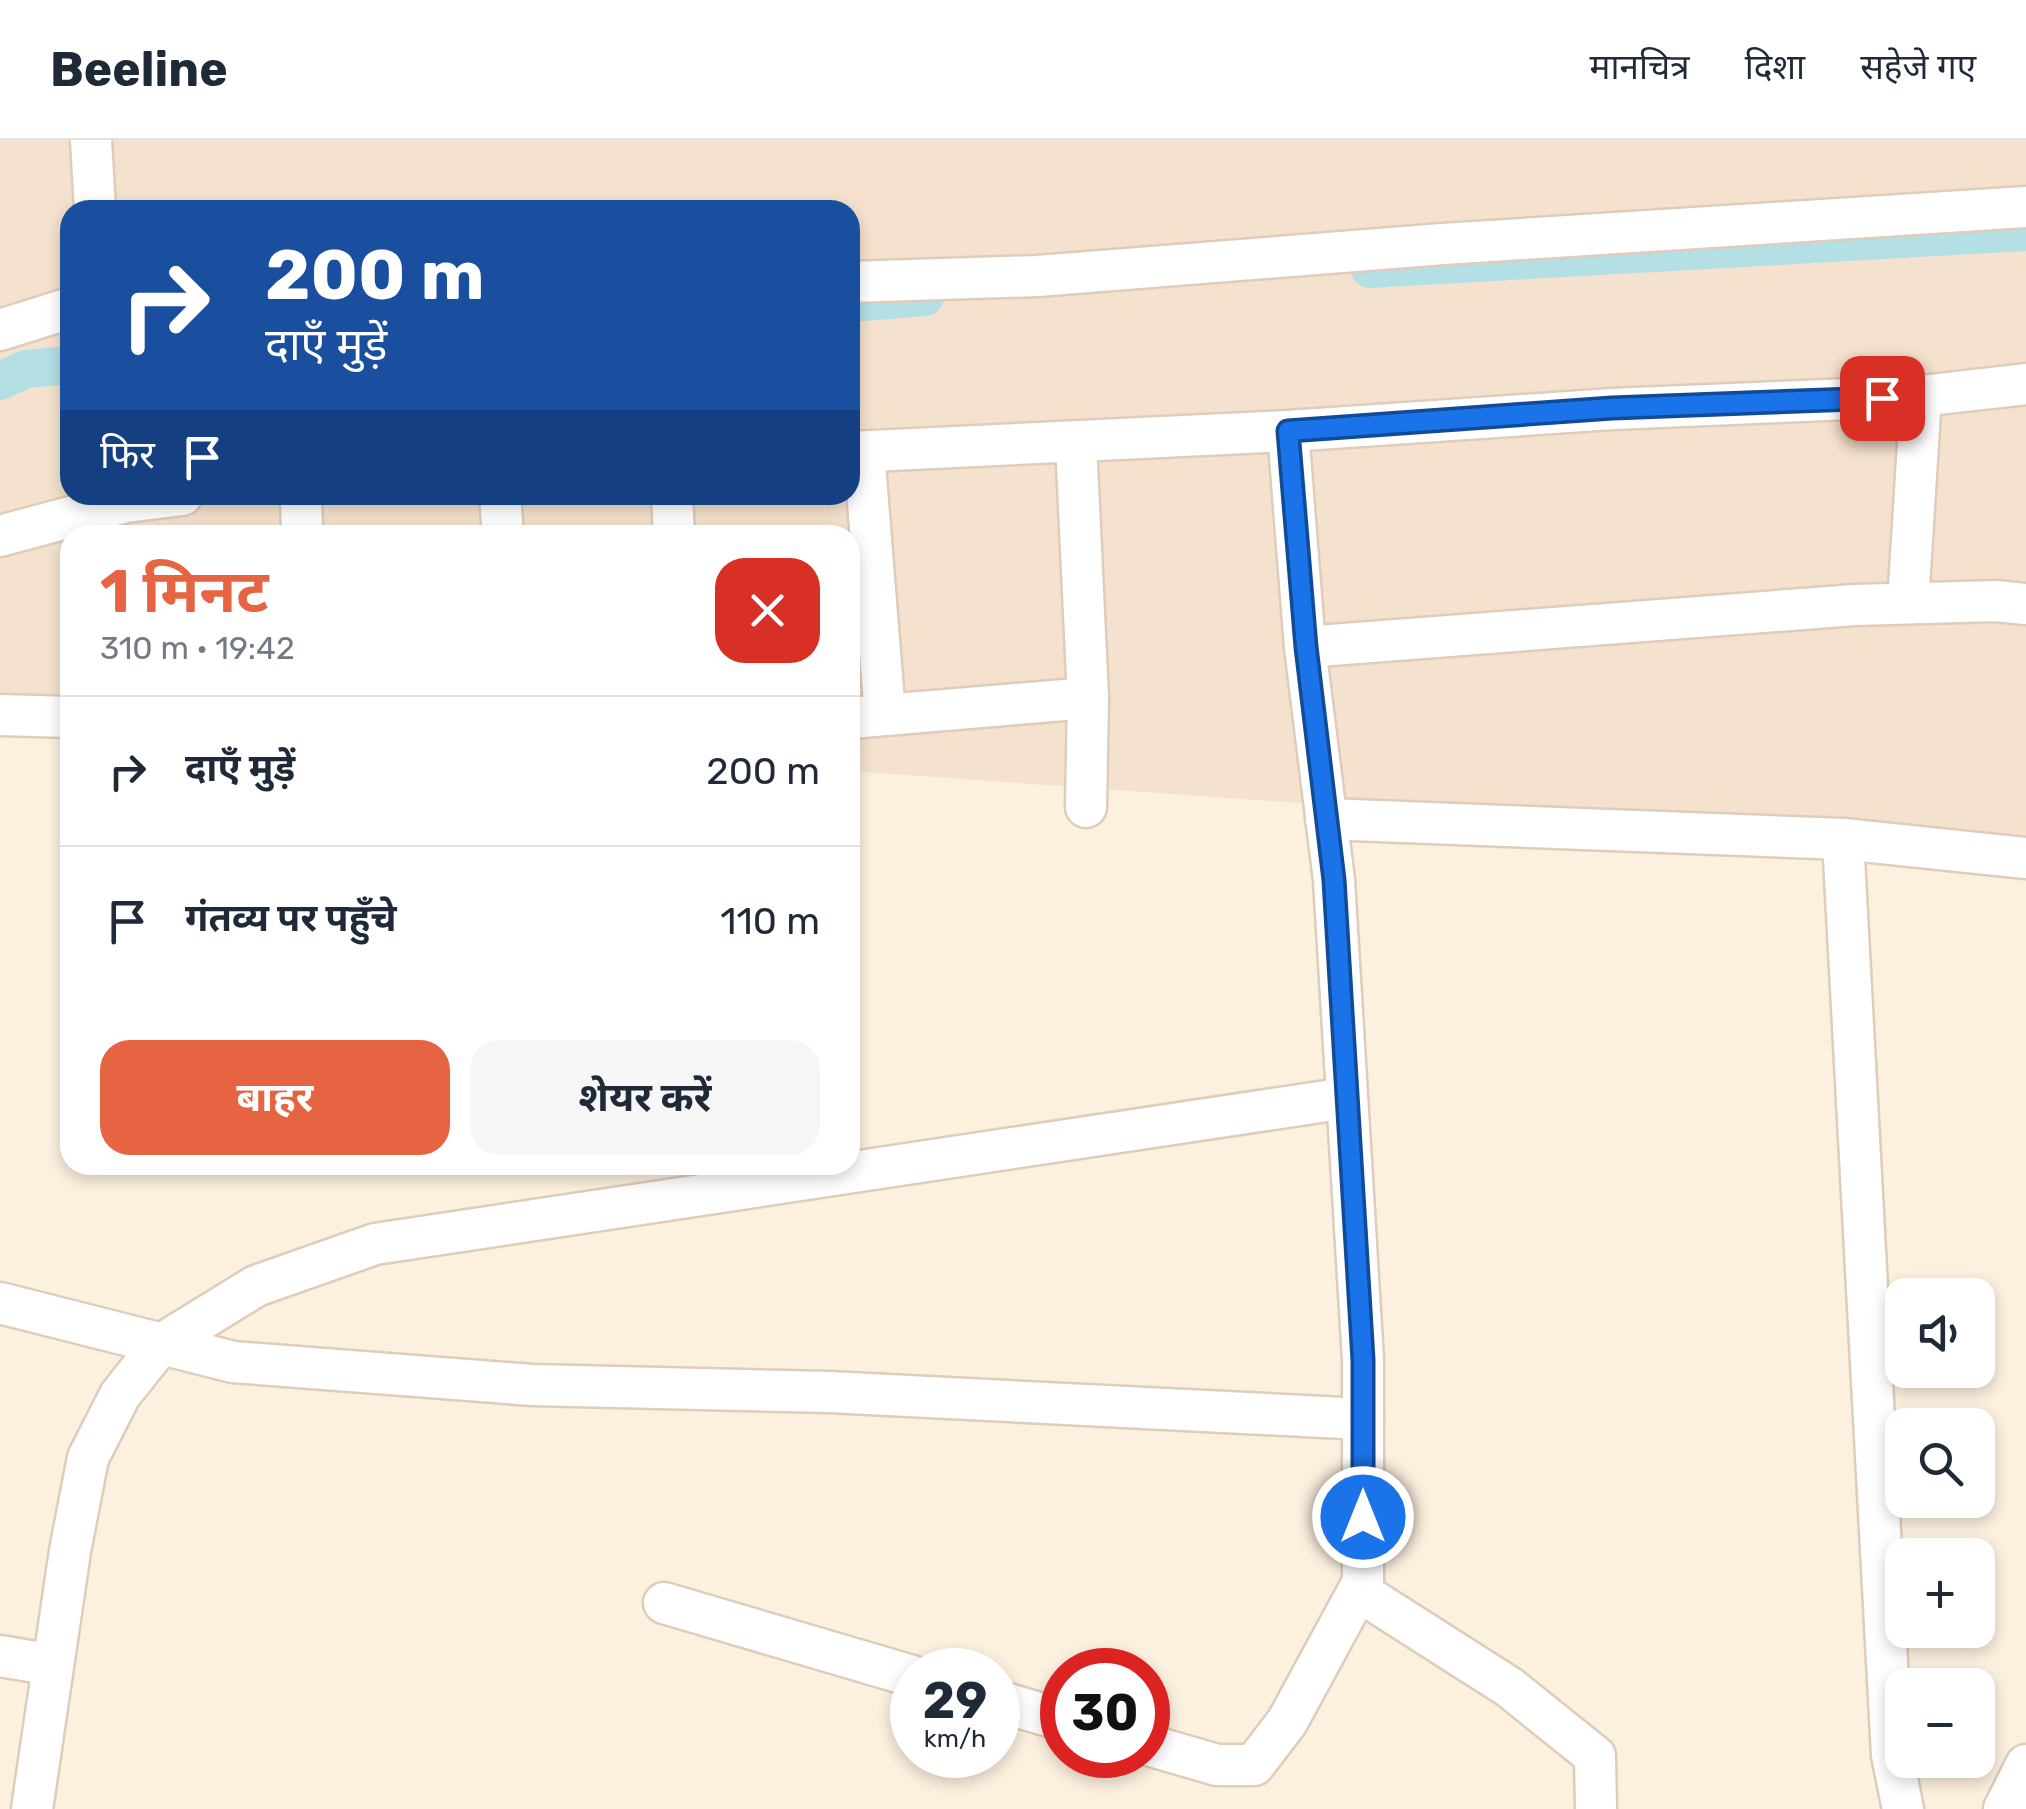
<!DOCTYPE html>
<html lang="hi">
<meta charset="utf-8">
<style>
body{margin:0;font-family:Rubik,"Noto Sans Devanagari",sans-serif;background:#f6f6f7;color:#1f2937;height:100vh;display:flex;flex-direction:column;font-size:38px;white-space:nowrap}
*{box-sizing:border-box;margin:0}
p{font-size:32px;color:#747a83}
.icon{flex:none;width:55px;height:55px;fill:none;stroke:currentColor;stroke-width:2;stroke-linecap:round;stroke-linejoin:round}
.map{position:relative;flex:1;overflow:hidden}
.side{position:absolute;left:60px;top:385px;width:800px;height:650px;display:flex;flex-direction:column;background:#fff;border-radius:30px;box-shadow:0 5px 15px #0003}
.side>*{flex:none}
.banner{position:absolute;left:60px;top:60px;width:800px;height:305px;border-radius:30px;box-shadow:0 5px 15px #0003;background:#1a4fa0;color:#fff;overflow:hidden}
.controls{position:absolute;left:1885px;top:1138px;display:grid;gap:20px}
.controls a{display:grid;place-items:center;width:110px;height:110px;border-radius:20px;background:#fff;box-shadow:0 5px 15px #0003;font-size:50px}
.speed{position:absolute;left:890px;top:1508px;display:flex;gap:20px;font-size:50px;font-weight:700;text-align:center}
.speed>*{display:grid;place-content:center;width:130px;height:130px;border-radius:50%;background:#fff;box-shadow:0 5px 15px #0003;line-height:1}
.speed small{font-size:25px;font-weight:400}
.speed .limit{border:15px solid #d22;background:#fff;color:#111}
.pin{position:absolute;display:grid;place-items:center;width:85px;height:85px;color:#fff;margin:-42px;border-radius:20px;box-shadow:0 5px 15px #0006}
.me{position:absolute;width:110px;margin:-55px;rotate:0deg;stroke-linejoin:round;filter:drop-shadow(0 0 8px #0008)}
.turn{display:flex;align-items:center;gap:35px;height:210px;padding:0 40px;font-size:45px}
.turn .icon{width:130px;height:130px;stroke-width:2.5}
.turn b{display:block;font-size:70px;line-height:85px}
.then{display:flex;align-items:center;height:95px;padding:0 40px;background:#0003;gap:20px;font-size:38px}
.round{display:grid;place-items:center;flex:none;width:105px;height:105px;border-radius:30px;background:#f6f6f7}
.head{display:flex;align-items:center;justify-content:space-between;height:170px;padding:0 40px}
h1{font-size:60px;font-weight:700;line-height:75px;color:#e76443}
.primary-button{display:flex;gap:20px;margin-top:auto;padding:20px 40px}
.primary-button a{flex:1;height:115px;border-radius:30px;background:#e76443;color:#fff;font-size:40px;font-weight:700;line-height:115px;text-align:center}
.primary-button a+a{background:#f6f6f7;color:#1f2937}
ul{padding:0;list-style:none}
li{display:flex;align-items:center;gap:30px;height:150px;padding:0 40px;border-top:2px solid #e0e1e3}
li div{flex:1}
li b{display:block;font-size:38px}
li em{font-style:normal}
header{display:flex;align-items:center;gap:60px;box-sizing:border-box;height:140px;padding:0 50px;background:#fff;border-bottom:2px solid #e0e1e3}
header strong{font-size:48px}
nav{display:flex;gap:55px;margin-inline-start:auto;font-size:35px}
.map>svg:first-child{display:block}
.residential{fill:#f4e2ce;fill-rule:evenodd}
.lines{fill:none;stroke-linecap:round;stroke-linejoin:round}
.canal{stroke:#b4dfe5;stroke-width:38}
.minor-casing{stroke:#e0ccbb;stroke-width:45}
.minor{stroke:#fff;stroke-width:40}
.route-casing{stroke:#114b97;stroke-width:25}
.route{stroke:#1a73e8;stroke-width:18}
</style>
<header>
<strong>Beeline</strong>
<nav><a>मानचित्र</a><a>दिशा</a><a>सहेजे गए</a></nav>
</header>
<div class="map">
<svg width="2026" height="1669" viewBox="0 0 2026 1669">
<rect width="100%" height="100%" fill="#fcf0df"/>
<path class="residential" d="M0,0H2026V715L850,631V395H70V576L0,571ZM70,70H850V355H70Z"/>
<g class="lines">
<g class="canal">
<path d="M1370,129L2026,92"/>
<path d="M850,163L925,157"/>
<path d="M0,241L26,229L70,225"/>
</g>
<g class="minor-casing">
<g id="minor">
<path d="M91,0L95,70"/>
<path d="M850,142L1037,136L1443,104L2026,67"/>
<path d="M0,190L70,168"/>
<path d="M1288,291L1305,507L1334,740L1363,1220V1454L1509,1547L1595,1616L1596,1669"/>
<path d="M1076,303L1088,558L1086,667"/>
<path d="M850,312L1288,291L1612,269L1921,256L2026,244"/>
<path d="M864,312L885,575"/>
<path d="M301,355L302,395"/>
<path d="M500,355L503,395"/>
<path d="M672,355L674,395"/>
<path d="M0,396L126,362L182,355"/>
<path d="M1908,463L1921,256"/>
<path d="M1305,507L1855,465L1996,461L2026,464"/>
<path d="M0,575L70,577"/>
<path d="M850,578L1088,558"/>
<path d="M1326,679L1843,699L2026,718"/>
<path d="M1843,699L1892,1615L1903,1669"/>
<path d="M0,1163L233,1222L532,1245L829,1252L1363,1279"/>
<path d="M664,1463L912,1536"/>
<path d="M0,1516L53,1525"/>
<path d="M998,1561L1062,1580"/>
<path d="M1148,1605L1217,1625H1254L1287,1582L1363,1442"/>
<path d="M32,1669L70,1411L88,1318L120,1255L160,1205L256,1146L375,1104L1346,958"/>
<path d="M2004,1669L2026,1625"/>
</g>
</g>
<use href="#minor" class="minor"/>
</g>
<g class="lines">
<g class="route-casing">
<path id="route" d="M1363,1377V1220L1334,740L1306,507L1288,291L1612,268L1882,258"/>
</g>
<use href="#route" class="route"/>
</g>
</svg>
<div class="controls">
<a><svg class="icon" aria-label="sound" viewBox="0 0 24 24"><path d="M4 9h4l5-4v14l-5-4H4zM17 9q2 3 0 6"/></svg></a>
<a><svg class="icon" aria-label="search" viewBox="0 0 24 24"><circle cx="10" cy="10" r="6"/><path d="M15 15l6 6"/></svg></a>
<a>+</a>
<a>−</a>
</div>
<div class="speed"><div>29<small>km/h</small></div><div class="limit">30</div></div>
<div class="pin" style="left:1882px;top:258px;background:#d93025"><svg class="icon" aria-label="arrive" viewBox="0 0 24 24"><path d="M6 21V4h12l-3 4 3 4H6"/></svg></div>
<svg class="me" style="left:1363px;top:1377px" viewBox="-20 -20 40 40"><circle r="17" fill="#1a73e8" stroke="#fff" stroke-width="3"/><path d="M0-11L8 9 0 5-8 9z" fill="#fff"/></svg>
<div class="banner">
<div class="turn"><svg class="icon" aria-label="right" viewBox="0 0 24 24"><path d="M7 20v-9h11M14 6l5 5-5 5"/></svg><div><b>200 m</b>दाएँ मुड़ें</div></div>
<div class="then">फिर<svg class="icon" aria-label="arrive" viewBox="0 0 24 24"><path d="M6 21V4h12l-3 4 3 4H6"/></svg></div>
</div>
<section class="side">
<div class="head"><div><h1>1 मिनट</h1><p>310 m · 19:42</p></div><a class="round" style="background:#d93025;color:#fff"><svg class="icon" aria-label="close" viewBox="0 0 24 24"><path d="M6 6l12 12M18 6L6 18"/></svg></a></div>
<ul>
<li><svg class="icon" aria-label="right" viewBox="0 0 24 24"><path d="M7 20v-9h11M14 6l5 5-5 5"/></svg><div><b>दाएँ मुड़ें</b></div><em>200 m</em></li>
<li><svg class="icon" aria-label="arrive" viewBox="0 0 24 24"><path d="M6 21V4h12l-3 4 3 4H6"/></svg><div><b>गंतव्य पर पहुँचे</b></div><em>110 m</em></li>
</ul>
<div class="primary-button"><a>बाहर</a><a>शेयर करें</a></div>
</section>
</div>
